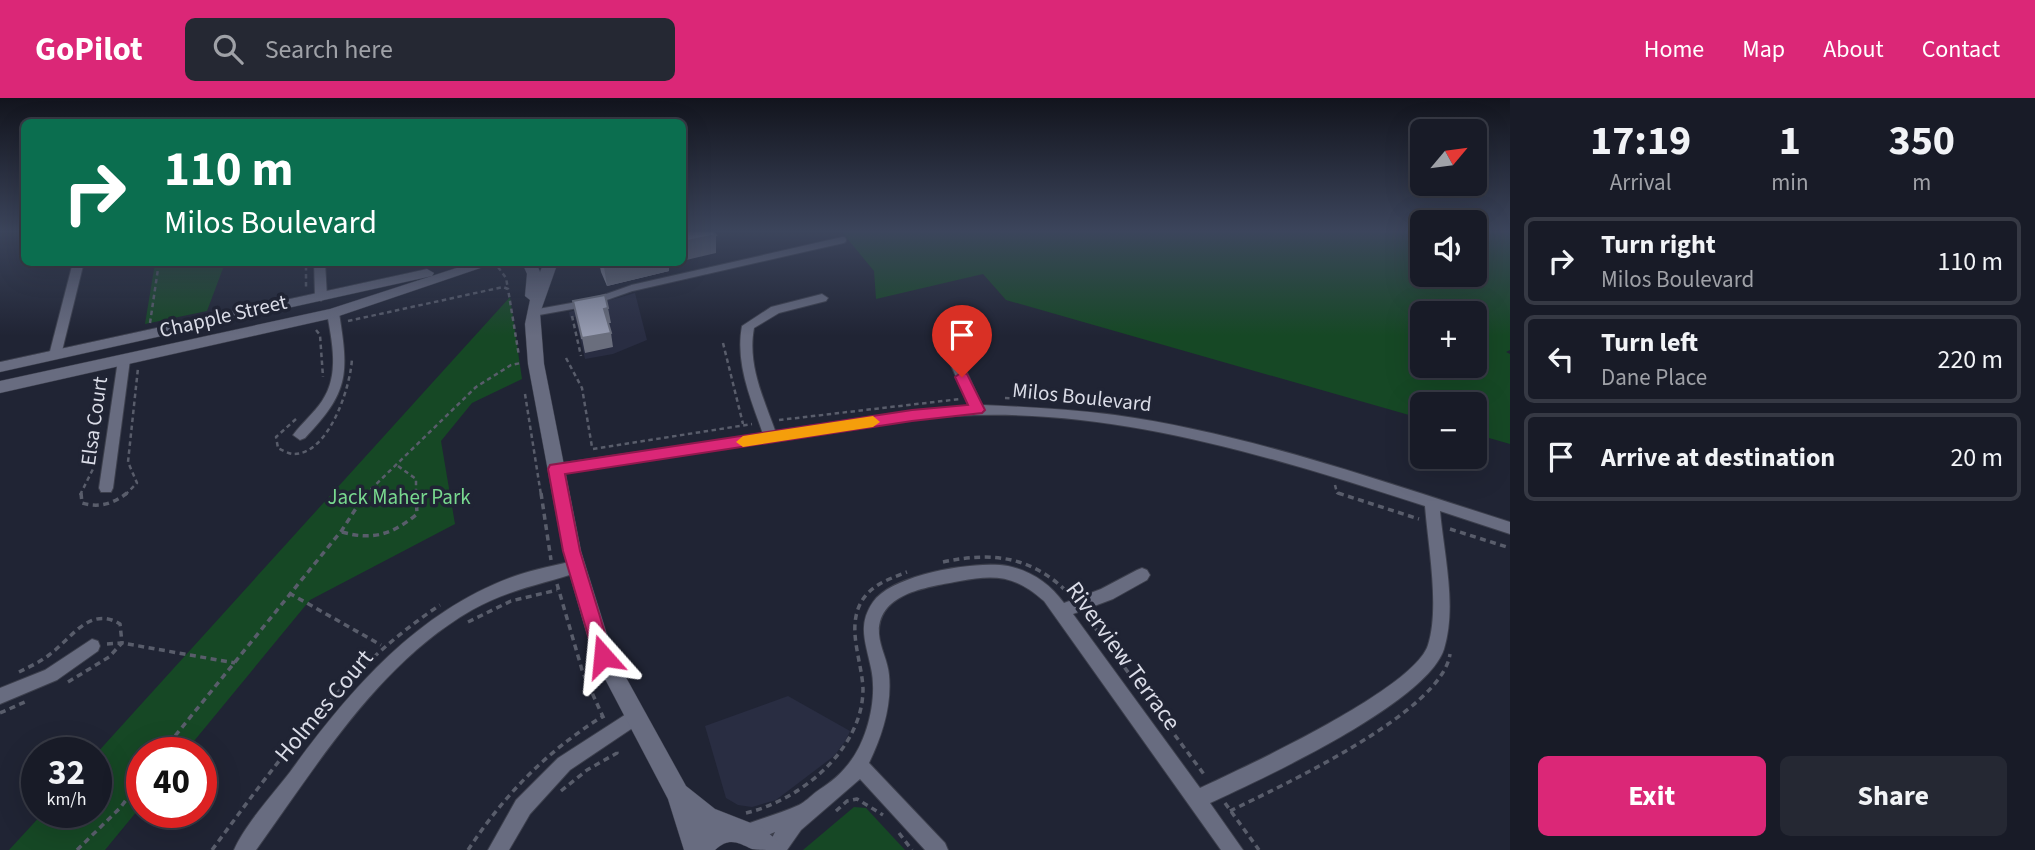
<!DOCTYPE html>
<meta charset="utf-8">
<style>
body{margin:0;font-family:"Source Sans 3",sans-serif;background:#252833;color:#f1f3f6;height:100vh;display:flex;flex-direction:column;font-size:26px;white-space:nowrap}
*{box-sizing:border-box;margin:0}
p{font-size:23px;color:#9fa1a7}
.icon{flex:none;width:38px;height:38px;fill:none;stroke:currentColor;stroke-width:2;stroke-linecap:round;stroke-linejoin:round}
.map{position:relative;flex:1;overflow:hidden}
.panel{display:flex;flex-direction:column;background:#181b27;width:525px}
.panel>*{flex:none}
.hud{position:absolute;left:21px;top:21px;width:665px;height:147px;border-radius:10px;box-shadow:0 7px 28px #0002,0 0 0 2px #363944;background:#0b6e4f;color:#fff;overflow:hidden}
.needle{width:46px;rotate:61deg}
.fabs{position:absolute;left:1410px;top:21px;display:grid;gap:14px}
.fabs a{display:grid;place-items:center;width:77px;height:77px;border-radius:10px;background:#181b27;box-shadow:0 7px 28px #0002,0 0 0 2px #363944;font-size:35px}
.speed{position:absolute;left:21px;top:639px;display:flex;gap:14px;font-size:35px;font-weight:700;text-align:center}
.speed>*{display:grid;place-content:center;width:91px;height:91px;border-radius:50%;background:#181b27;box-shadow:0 7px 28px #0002,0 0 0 2px #363944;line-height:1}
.speed small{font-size:18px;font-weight:400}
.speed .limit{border:10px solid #d22;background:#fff;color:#111}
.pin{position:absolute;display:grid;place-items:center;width:60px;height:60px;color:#fff;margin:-72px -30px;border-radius:50% 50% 50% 0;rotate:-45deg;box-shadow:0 0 7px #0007}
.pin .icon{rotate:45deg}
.me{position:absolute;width:77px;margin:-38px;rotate:342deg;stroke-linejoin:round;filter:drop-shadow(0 0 5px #0008)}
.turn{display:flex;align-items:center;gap:24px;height:147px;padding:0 28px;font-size:32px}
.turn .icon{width:91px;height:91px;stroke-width:2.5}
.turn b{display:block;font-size:49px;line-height:60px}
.eta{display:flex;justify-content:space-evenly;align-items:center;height:119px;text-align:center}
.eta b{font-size:42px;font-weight:700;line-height:49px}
.primary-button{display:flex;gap:14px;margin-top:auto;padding:14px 28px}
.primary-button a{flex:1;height:80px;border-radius:10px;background:#db2777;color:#fff;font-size:28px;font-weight:700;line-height:80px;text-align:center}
.primary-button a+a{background:#252833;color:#f1f3f6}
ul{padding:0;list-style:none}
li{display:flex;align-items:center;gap:21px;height:88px;margin:0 14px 10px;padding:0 14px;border:4px solid #363944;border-radius:10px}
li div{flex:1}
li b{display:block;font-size:26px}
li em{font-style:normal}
header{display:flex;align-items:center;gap:42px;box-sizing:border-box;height:98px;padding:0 35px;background:#db2777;color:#fff}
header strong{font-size:33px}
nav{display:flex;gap:38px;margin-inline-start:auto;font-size:24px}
.search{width:490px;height:63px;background:#252833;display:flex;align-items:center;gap:18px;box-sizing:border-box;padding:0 24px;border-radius:10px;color:#9fa1a7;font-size:26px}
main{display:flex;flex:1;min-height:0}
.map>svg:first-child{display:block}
.built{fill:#292d42}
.green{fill:#164825;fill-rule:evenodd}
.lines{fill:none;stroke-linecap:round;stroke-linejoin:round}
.service-casing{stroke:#3c3f4c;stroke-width:8}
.minor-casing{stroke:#3c3f4c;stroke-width:2}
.tertiary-casing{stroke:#3c3f4c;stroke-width:1}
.path-far1{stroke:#595d6b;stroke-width:2.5;stroke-dasharray:4.5 3.5;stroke-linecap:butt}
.path{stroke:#595d6b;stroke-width:3.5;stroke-dasharray:6 4.5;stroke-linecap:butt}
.service{stroke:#686c80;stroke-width:6}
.minor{fill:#686c80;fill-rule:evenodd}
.tertiary{fill:#686c80;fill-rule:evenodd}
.wall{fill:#838799}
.shaded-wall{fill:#6a6e7d}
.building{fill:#989db2;stroke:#6a6e7d;stroke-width:2}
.route{fill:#db2777;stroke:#8e194d;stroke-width:2}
.slow{fill:#f59e0b}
.labels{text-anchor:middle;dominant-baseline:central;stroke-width:7;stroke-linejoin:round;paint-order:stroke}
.street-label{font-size:21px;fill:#dadce7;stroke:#202434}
.park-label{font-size:21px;fill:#78d98f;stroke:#202434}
.near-street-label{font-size:24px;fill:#dadce7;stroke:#202434}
</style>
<header>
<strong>GoPilot</strong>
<div class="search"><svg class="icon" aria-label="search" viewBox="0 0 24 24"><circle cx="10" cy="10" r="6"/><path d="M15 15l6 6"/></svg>Search here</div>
<nav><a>Home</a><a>Map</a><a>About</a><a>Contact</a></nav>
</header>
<main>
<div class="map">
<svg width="1510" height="752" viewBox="0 0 1510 752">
<rect width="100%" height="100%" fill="#202434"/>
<g class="built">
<path d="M635,195L647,242L613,256L585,261L575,219L570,220L569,214Z"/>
<path d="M788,598L850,633L846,642L834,658L776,702L752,709L738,707L726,700L705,628Z"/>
</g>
<g class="green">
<path d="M841,133H1423V177H1475V133H1510V252L1506,254L1510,256V346L1475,336V306H1423V321L1006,202L983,176L876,201L874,173ZM1475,215V268H1423V215Z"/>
<path d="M155,165H225L207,213L145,226Z"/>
<path d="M510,199L522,281L472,305L441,343L455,426L310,502L185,654H142V707L105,752H9L44,714H96V656Z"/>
<path d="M854,709L866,710L905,752H803Z"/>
</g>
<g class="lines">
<g class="service-casing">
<g id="service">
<path d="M598,202L632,190L843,142"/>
<path d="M533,215L583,206"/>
</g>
</g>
<g class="minor-casing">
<g id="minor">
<path d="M73,164H84L61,257L55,261L49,257Z"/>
<path d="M314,164H325L327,199L321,203L315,199Z"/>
<path d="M822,196L828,200L826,203L779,215L754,230C747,267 764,301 776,335L919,312L969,308L938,238L944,234L950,238L982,307C1026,309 1070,311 1115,317C1250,336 1381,383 1510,424V436L1440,413C1444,457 1457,508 1444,551C1427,605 1262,681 1210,705L1243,752H1221L1044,503C1016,478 996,476 960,483C930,489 877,494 879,536C880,550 888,563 889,577C892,608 882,638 869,665L945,745L948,752H925L860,681L801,732L787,752H766L775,734L751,744L744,741L741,734L744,727C762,720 782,715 799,707C805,704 811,698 816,694C826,687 837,680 845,670C867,646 878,601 871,570C866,545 857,527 873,504C892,476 977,462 1008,468C1032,473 1050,486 1064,505L1101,491L1137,472L1142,470L1147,472L1150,477L1147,482L1113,501L1073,516L1200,690C1245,669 1414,591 1428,547C1440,510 1428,447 1425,408C1263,356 1091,301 919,321L556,376L551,375L549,371L551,367L556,366L763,336C751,301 735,266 742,228L771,209Z"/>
<path d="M333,211L339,215C349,277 349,294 305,340L300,342L293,337C302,325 314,315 322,303C340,277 332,244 327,215Z"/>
<path d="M124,258L130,262L113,390L111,394H101L99,390L118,262Z"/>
<path d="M577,462L582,463L585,468L582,473C544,486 509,491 472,512C378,566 318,666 256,752H234C244,728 273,696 290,674C349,593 417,513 515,478C535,471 557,467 577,462Z"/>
<path d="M92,541L98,543L100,548L98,553L57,582L0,606V590L45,572Z"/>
<path d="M634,611L640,613L643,619L640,625L570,672L530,716L509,752H488L516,702L558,660Z"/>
</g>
</g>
<g class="tertiary-casing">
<g id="tertiary">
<path d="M475,164H498L333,220L0,295V283L330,211Z"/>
<path d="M522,164H536L540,174L544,164H558L540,215L544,266L581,453L613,556L686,688L715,711L761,729L778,743L781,752C773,752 759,752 752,751C737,744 729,739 715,752H684L668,701L593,558L563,453L528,266L525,226L530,202L525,198L527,176Z"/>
<path d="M427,171L434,175L432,178L0,274V264Z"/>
</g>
</g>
<g class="path-far1">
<path d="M306,168V189"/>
<path d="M498,169L506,180L508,191"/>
<path d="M572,218L581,258"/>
<path d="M348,223L503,189L508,191L519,258"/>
<path d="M150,225L159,164"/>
<path d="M316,232L320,237L323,279"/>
<path d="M723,245L743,326"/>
<path d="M566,260L582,290L592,349"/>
<path d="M525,296L541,397"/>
<path d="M1005,300L1073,303L1148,314"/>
<path d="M296,321L276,339L278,350C282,352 289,356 293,356C329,357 351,288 352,260"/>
<path d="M779,322L960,301"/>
<path d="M593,351L752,326"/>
<path d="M398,368L416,381V397"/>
<path d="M1335,387L1337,395L1344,397"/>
<path d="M80,397L93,371L106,284L102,280"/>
<path d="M125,397L137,385L128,364L138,270"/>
<path d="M365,397L476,289L511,267L521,265"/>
</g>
<g class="path">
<path d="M81,395L82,405C99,410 113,406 127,395"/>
<path d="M541,395L551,462"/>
<path d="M1338,395L1419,421"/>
<path d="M1450,431L1510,450"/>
<path d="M342,434C373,443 393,436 417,416L416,395"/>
<path d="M943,464C993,453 1034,459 1070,497"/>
<path d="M557,486L583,575L604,621"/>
<path d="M289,495L381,547"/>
<path d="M1087,519L1206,679"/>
<path d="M468,524L511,503L557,492"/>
<path d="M107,546L122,545L235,565"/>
<path d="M19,574C29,569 40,564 49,557C71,541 90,507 120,526L122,545L109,559L68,584"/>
<path d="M0,615L27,603"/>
<path d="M162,654L342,432L366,395"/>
<path d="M561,693L587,672L617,655L616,650"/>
<path d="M1225,705L1259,752"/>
<path d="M836,713L847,703L857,701L883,717"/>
<path d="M1230,713C1281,688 1442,614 1450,556"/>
<path d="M746,715C801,702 863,651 863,591C862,565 849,536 858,511C866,489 886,482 907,474"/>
<path d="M899,735L912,752"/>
<path d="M77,752L120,710L142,681"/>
<path d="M212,752C280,660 344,571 440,507"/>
<path d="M468,752C505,696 546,654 603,618"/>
</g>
<use href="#service" class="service"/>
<use href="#minor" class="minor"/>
<use href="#tertiary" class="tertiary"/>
</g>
<path class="wall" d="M599,164H676L669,166V173L607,188L601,174Z"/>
<g class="shaded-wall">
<path d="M716,137V155L682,163V144Z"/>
<path d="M625,164H676L669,166V173L607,188L604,169Z"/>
<path d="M608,210L611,225H607L604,211Z"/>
<path d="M611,235L613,249L585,255L582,240Z"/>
</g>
<g class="building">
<path d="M682,133H713L716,137L682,144Z"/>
<path d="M601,164H625L604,169Z"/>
<path d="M605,197L608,210L604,211L611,235L582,240L573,203Z"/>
</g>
<linearGradient id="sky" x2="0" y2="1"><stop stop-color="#12141d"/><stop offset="0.56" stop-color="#3c455c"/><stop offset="1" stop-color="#3c455c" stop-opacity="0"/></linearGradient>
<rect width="1510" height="238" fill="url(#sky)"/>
<path class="route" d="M962,274L967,276L985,312L982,315L912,323L565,376L580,453L612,558L610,564L603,566L596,564L563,453L548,371L550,367L912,312L968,307L955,279Z"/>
<path class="slow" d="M873,318L880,324L873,329L743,349L736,344L743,338Z"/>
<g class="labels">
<g class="street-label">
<text transform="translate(223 218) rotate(-13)">Chapple Street</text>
<text transform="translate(1082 299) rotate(6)">Milos Boulevard</text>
<text transform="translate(94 323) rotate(-82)">Elsa Court</text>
</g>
<g class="park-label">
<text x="399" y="399">Jack Maher Park</text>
</g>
<g class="near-street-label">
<text transform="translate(1123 558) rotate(54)">Riverview Terrace</text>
<text transform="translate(324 608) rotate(-50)">Holmes Court</text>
</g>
</g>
</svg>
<div class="fabs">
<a><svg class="needle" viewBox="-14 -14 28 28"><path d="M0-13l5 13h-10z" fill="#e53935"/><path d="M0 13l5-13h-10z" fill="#9fa1a7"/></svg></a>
<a><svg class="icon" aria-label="sound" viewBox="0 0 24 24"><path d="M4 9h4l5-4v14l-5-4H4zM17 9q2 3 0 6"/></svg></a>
<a>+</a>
<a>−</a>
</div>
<div class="speed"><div>32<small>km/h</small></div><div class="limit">40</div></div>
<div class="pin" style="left:962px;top:279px;background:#d93025"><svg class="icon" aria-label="arrive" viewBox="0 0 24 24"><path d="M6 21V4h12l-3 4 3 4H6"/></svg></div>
<svg class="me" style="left:603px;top:558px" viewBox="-20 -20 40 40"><path d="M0-17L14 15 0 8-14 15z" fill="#db2777" stroke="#fff" stroke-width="4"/></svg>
<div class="hud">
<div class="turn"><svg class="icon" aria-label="right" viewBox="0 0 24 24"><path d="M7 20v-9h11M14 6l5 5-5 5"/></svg><div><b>110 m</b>Milos Boulevard</div></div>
</div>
</div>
<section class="panel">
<div class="eta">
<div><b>17:19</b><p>Arrival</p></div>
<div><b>1</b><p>min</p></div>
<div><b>350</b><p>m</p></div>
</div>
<ul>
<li><svg class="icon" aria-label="right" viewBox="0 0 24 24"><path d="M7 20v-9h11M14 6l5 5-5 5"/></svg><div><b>Turn right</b><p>Milos Boulevard</p></div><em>110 m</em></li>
<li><svg class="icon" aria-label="left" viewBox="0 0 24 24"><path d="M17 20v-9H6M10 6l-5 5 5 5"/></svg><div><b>Turn left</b><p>Dane Place</p></div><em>220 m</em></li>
<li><svg class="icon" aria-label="arrive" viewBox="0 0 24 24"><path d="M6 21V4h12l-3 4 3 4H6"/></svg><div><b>Arrive at destination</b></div><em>20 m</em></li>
</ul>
<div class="primary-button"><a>Exit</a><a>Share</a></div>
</section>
</main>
